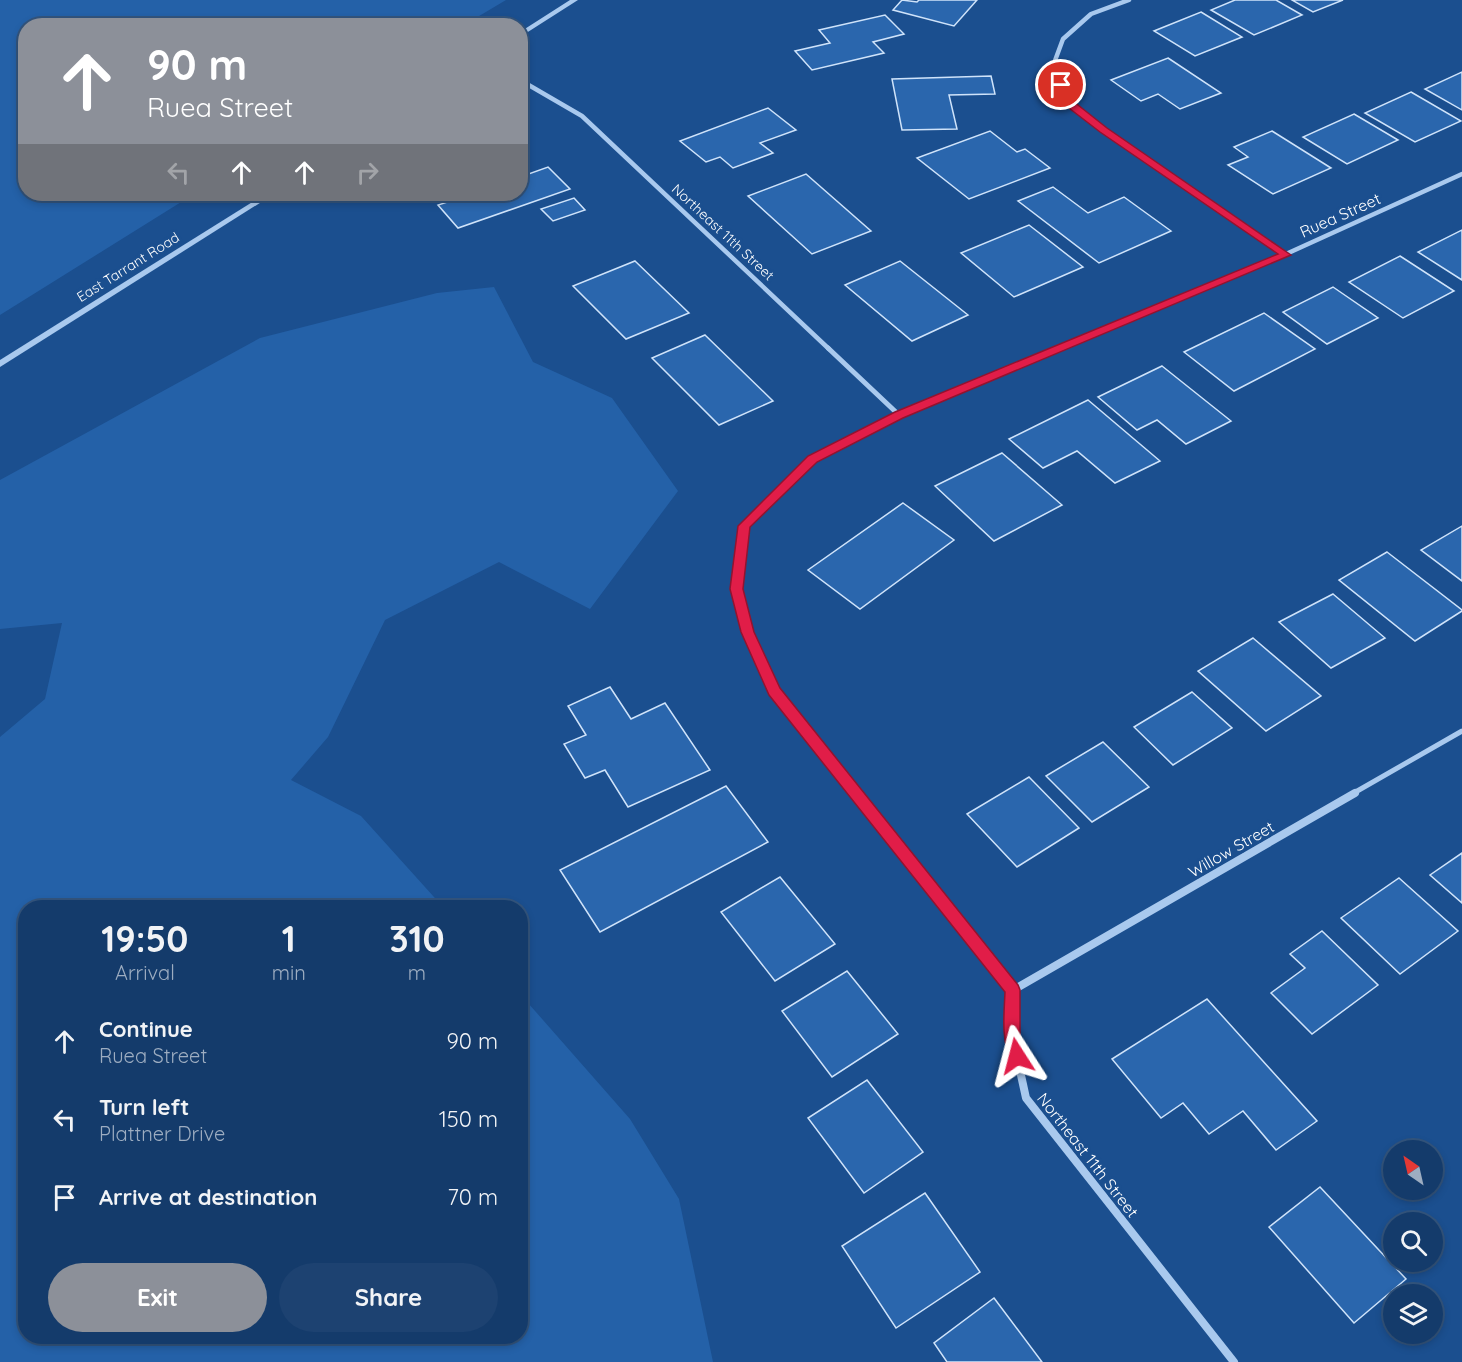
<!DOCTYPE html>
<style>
body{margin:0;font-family:Quicksand,sans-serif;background:#1d4271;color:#f1f3f6;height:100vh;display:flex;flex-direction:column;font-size:22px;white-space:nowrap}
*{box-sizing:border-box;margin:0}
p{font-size:20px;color:#9dadc1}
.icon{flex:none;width:33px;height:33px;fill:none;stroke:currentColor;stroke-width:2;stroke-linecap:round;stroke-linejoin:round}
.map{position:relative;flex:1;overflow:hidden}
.panel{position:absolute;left:18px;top:900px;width:510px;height:444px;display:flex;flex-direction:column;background:#143b6b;border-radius:24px;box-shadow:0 3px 9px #0003,0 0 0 2px #33557e}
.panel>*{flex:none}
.guide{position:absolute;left:18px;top:18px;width:510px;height:183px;border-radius:24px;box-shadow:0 3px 9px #0003,0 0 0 2px #33557e;background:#8c9099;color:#fff;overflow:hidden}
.needle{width:39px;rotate:326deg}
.tools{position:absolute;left:1383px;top:1140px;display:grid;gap:12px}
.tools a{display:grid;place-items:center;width:60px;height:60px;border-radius:50%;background:#143b6b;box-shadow:0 3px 9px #0003,0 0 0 2px #33557e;font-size:30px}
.pin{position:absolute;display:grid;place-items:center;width:51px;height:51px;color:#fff;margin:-26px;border:3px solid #fff;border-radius:50%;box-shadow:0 2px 6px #0007}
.me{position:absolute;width:66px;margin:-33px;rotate:351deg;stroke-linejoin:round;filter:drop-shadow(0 0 4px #0008)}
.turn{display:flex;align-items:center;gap:21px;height:126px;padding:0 30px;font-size:27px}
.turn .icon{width:78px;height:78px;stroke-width:2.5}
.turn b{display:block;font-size:42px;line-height:51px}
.lanes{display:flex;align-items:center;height:57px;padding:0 30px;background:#0003;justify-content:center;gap:30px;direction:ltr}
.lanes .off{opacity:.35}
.eta{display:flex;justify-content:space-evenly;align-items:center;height:102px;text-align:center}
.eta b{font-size:36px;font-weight:700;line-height:42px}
.button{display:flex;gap:12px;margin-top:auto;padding:12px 30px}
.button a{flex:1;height:69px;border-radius:36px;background:#8c9099;color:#fff;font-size:24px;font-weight:700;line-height:69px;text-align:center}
.button a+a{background:#1d4271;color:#f1f3f6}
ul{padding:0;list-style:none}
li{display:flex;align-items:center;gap:18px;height:78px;padding:0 30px}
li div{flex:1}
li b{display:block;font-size:22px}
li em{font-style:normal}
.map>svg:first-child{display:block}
.green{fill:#2461a8}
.building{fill:#2a66ad;stroke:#cfe3fa;stroke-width:1.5}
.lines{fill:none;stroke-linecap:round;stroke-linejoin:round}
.minor-far2{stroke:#a9c9ee;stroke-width:4.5}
.minor-far1{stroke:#a9c9ee;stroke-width:5}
.minor{stroke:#a9c9ee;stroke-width:8}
.tertiary{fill:#a9c9ee;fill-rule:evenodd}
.route{fill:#e11d48;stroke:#92132f;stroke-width:1.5}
.labels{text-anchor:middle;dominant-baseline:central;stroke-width:6;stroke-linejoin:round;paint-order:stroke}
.far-street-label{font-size:14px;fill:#fff;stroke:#1b4f8f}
.street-label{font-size:16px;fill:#fff;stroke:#1b4f8f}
</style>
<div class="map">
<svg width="1462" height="1362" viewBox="0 0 1462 1362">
<rect width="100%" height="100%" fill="#1b4f8f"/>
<g class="green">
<path d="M0,0H506L464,25L26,26V194H194L0,315Z"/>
<path d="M494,287L533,362L612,398L678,491L590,609L499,562L385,620L328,737L291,780L361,816L443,907L26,908V1336H520L521,995L630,1119L679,1199L713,1362H0V737L45,699L62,623L0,629V480L260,338L437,293Z"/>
</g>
<g class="building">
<path d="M902,0L917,2L919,0H977L954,26L893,10Z"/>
<path d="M1235,0H1276L1302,15L1254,35L1211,10Z"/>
<path d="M1292,0H1343L1313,12Z"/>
<path d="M1201,12L1242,37L1195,56L1154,31Z"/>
<path d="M885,15L904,34L873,42L884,53L812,70L795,51L830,43L819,30Z"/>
<path d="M1168,58L1221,93L1180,109L1158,94L1141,101L1111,80Z"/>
<path d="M1462,72V110L1425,89Z"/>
<path d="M991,76L995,94L949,95L957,129L902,130L892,79Z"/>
<path d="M1411,92L1461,121L1415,142L1365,113Z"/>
<path d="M768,108L796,130L760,143L773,153L733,168L720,157L706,162L680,141Z"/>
<path d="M1354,114L1398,140L1347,164L1303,137Z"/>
<path d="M990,131L1017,152L1025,149L1050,168L969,199L917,158Z"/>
<path d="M1272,131L1331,168L1273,194L1228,165L1248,157L1234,147Z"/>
<path d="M548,167L570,189L458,228L438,205L472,194H520V177Z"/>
<path d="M806,174L871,231L812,254L748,196Z"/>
<path d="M1053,187L1088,213L1124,197L1171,231L1099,263L1018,201Z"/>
<path d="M574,198L585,210L553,221L541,209Z"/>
<path d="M1029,225L1083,267L1014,297L961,253Z"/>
<path d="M1462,230V280L1418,252Z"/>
<path d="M1400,256L1454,291L1403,318L1349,282Z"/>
<path d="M635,261L689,313L626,339L573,286Z"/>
<path d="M900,261L968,315L912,341L845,285Z"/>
<path d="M1333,287L1378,318L1327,344L1283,312Z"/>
<path d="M1264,313L1315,349L1234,391L1184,352Z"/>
<path d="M705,335L773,401L719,425L652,358Z"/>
<path d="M1162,366L1231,421L1186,444L1157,420L1137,430L1098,397Z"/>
<path d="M1088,400L1160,461L1115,483L1077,451L1043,468L1009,439Z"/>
<path d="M1002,453L1062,505L994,541L935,486Z"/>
<path d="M903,503L954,540L860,609L808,570Z"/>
<path d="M1462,526V581L1421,550Z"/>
<path d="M1387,552L1462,610V611L1415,641L1339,580Z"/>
<path d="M1333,594L1385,638L1331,668L1279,622Z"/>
<path d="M1253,638L1321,696L1266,731L1198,671Z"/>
<path d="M610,687L631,719L665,703L710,770L628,807L605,770L585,778L564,744L586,735L568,706Z"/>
<path d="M1192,692L1232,728L1173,765L1134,727Z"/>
<path d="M1103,742L1149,787L1092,822L1046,776Z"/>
<path d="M1029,777L1079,828L1017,867L967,814Z"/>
<path d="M726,786L768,842L600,932L560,870Z"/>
<path d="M1462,853V903L1430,875Z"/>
<path d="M780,877L835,944L775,981L721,912Z"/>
<path d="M1399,878L1458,931L1400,974L1341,918Z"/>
<path d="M1322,931L1378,985L1312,1034L1271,993L1305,968L1290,954Z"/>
<path d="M847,971L898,1034L832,1077L782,1011Z"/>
<path d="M1207,999L1317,1121L1276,1150L1243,1111L1209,1134L1183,1103L1161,1118L1112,1059Z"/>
<path d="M867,1080L923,1152L864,1193L808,1118Z"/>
<path d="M1320,1187L1406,1279L1354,1323L1269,1227Z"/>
<path d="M925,1193L980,1272L896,1328L842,1246Z"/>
<path d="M994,1298L1042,1362H947L934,1343Z"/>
</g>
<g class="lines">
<g class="minor-far2">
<path d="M1129,0L1091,14L1063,39L1053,66L1069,103L1104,130L1286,254"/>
<path d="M520,80L582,116L829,349"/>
<path d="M1057,349L1286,254L1462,174"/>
</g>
<g class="minor-far1">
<path d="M828,348L899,415"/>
<path d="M857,794L774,691L748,632L737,589L744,526L813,459L899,415L1060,348"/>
<path d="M1352,794L1462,731"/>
</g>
<g class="minor">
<path d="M856,793L1013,990L1012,1034L1026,1098L1234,1362"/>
<path d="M1013,990L1355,793"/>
</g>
<g class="tertiary">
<path d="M570,0H578L520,37V32Z"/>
<path d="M265,194H274L0,367V360Z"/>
</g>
</g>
<path class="route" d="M1057,83H1064L1073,101L1107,128L1291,255L903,418L817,462L750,527L743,589L754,632L780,688L1018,985L1020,990V1035L1025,1056L1023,1061L1017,1063L1011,1061C1001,1039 1004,1015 1005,992L769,695L741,632L730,589L738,526L808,456L895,412L1278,254L1100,132L1065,105L1056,85Z"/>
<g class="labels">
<g class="far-street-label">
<text transform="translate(723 232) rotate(43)">Northeast 11th Street</text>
<text transform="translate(128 267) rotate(-32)">East Tarrant Road</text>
</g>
<g class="street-label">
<text transform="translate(1340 215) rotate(-24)">Ruea Street</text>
<text transform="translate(1231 849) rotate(-30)">Willow Street</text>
<text transform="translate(1088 1155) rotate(52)">Northeast 11th Street</text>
</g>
</g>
</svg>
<div class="tools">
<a><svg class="needle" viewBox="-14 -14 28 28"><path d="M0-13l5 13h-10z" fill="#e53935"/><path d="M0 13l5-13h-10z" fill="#9dadc1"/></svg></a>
<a><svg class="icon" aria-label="search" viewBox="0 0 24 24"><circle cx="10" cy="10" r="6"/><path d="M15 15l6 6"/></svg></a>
<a><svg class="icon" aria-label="layers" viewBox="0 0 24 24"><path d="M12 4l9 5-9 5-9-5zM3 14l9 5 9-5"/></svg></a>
</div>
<div class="pin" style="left:1061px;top:85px;background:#d93025"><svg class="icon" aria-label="arrive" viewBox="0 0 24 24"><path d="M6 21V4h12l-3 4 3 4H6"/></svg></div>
<svg class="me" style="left:1017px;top:1056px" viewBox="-20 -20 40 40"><path d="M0-17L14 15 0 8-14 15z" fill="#e11d48" stroke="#fff" stroke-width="4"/></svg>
<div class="guide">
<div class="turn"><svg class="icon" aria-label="ahead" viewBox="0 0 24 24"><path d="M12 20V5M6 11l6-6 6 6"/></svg><div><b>90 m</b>Ruea Street</div></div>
<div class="lanes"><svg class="icon off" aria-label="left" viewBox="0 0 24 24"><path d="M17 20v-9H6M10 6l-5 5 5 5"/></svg><svg class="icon" aria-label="ahead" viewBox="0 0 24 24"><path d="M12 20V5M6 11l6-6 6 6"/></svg><svg class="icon" aria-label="ahead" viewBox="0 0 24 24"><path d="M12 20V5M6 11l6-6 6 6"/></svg><svg class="icon off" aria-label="right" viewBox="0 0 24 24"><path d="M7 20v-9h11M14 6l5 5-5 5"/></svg></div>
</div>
<section class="panel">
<div class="eta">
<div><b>19:50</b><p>Arrival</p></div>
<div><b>1</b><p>min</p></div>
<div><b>310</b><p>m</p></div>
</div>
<ul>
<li><svg class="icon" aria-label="ahead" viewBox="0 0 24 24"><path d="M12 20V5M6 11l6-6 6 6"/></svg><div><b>Continue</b><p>Ruea Street</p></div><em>90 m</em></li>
<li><svg class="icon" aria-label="left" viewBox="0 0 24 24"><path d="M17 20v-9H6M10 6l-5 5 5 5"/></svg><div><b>Turn left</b><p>Plattner Drive</p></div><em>150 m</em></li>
<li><svg class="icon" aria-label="arrive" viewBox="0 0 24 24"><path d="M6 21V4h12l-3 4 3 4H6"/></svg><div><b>Arrive at destination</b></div><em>70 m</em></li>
</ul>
<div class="button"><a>Exit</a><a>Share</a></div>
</section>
</div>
